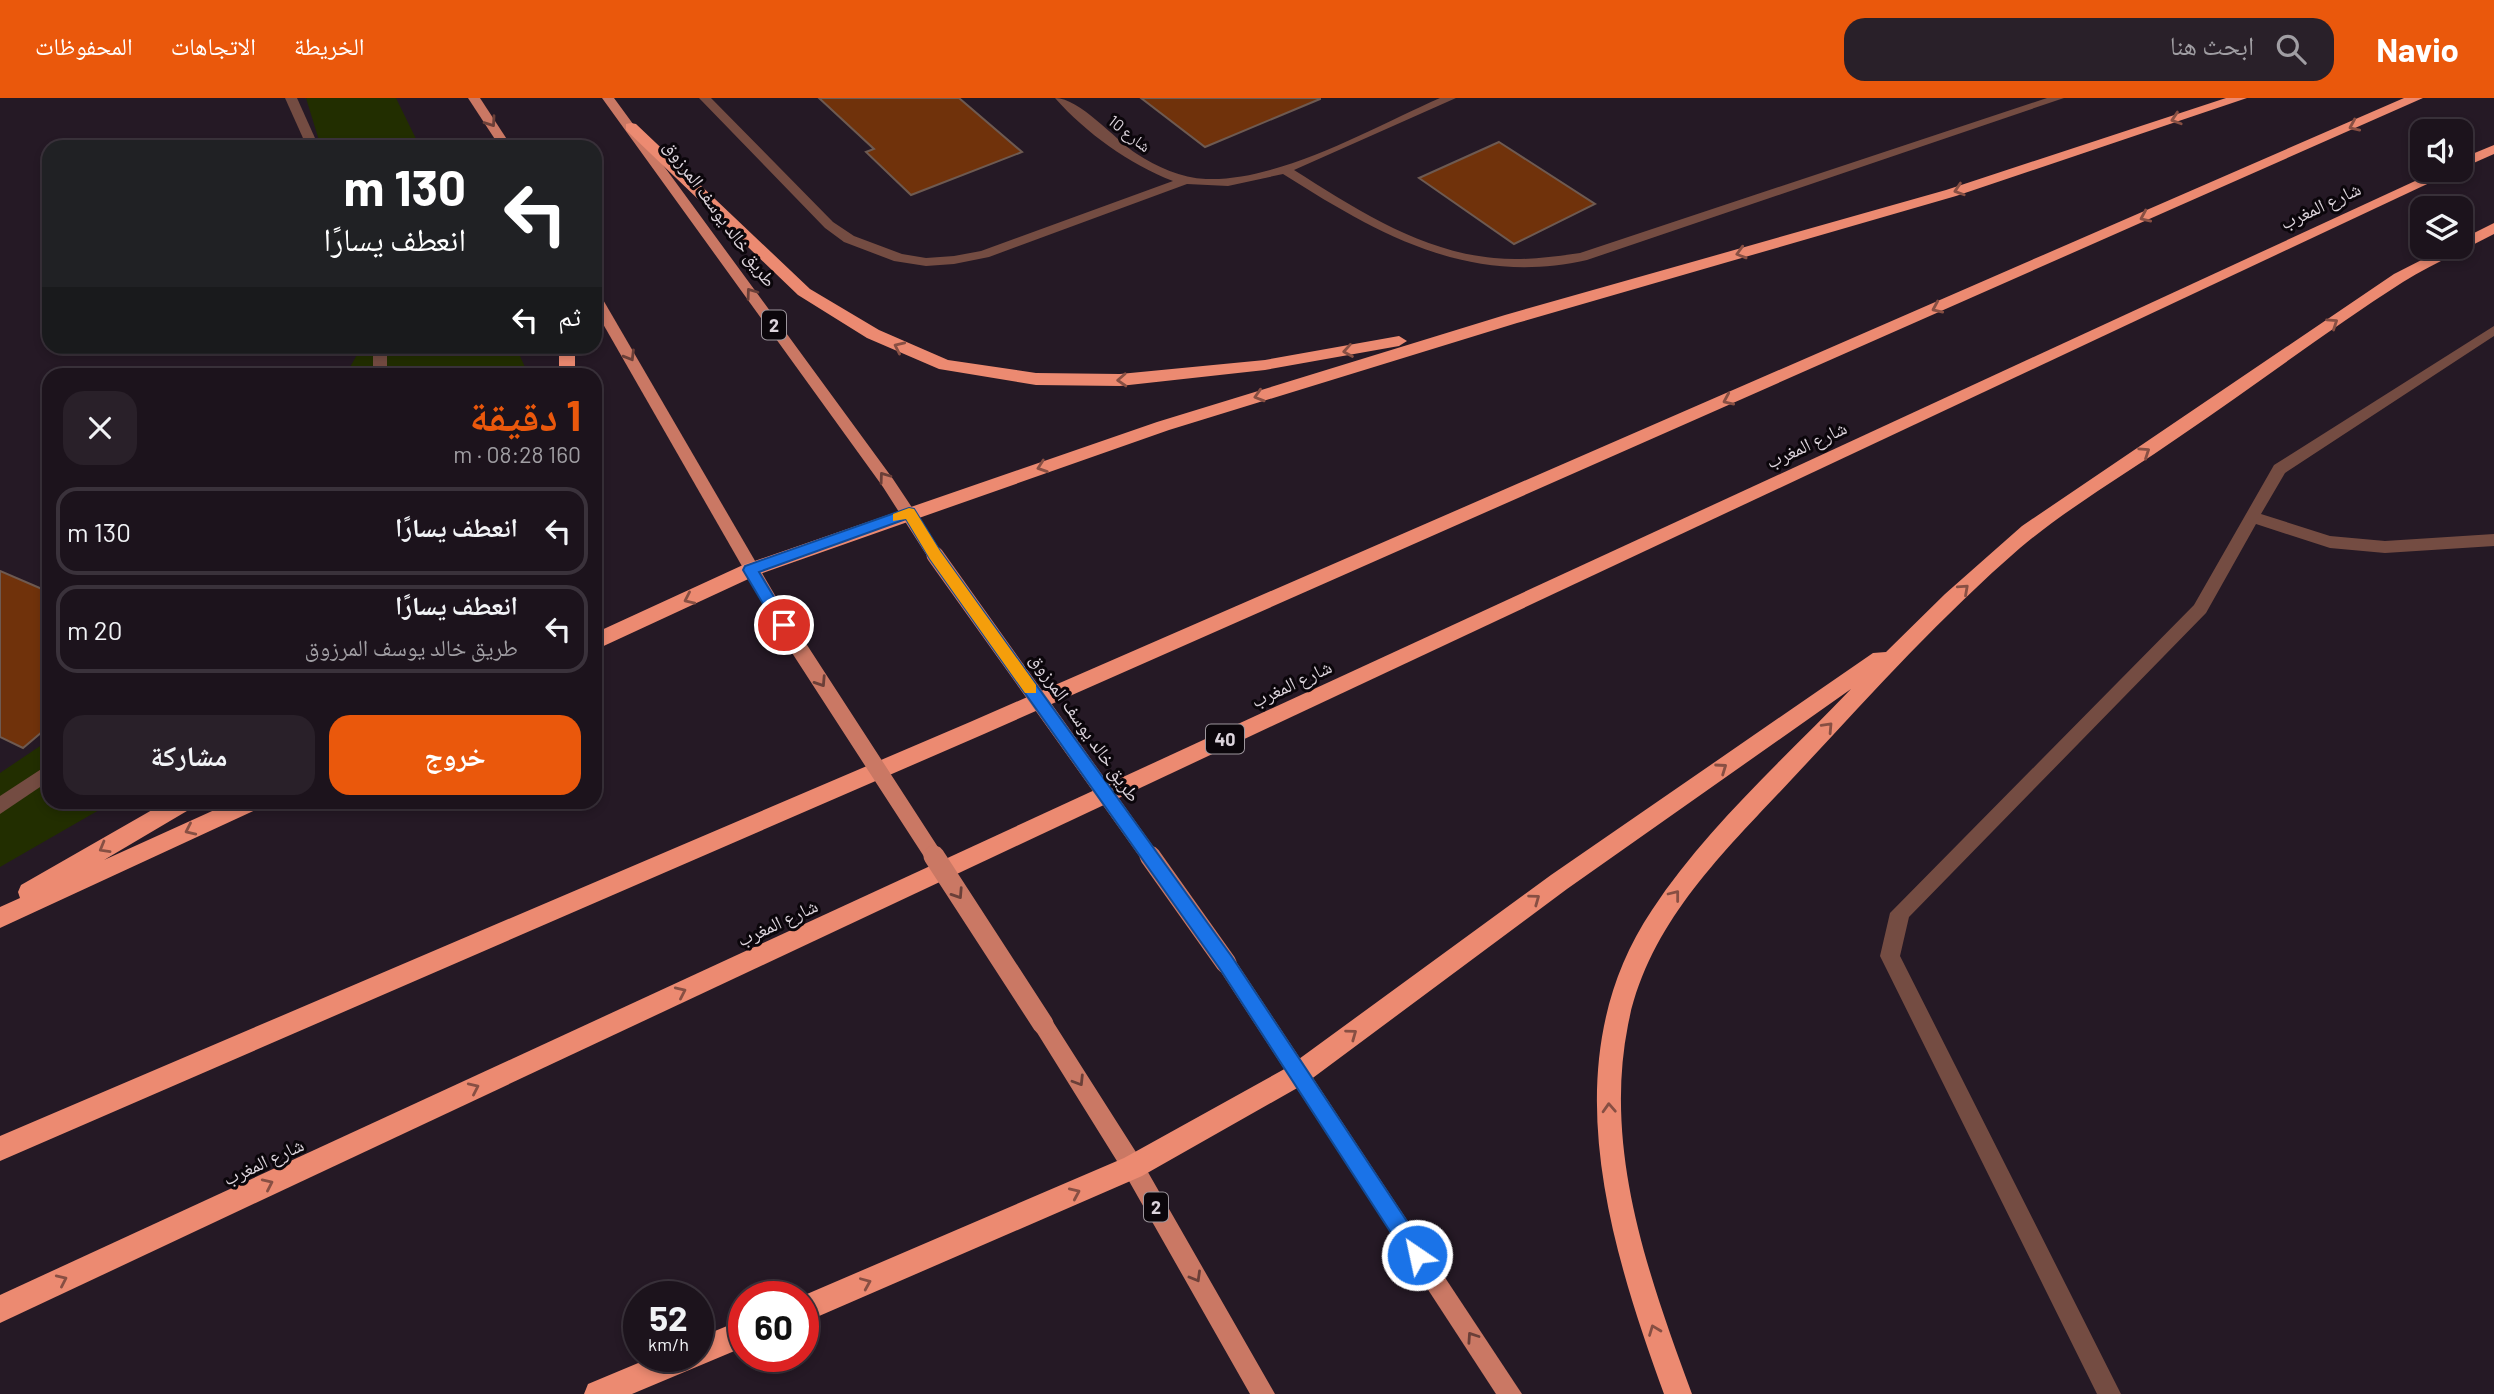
<!DOCTYPE html>
<html lang="ar">
<meta charset="utf-8">
<style>
body{margin:0;font-family:Barlow,"Noto Naskh Arabic",sans-serif;background:#292029;color:#f1f3f6;direction:rtl;height:100vh;display:flex;flex-direction:column;font-size:26px;white-space:nowrap}
*{box-sizing:border-box;margin:0}
p{font-size:23px;color:#a09ea3}
.icon{flex:none;width:38px;height:38px;fill:none;stroke:currentColor;stroke-width:2;stroke-linecap:round;stroke-linejoin:round}
.map{position:relative;flex:1;overflow:hidden;direction:ltr}
.panel{position:absolute;left:42px;top:270px;width:560px;height:441px;display:flex;flex-direction:column;background:#1c131c;border-radius:21px;box-shadow:0 4px 10px #0003,0 0 0 2px #3a323b;direction:rtl}
.panel>*{flex:none}
.hud{position:absolute;left:42px;top:42px;width:560px;height:214px;border-radius:21px;box-shadow:0 4px 10px #0003,0 0 0 2px #3a323b;direction:rtl;background:#202124;color:#fff;overflow:hidden}
.buttons{position:absolute;left:2410px;top:21px;display:grid;gap:14px}
.buttons a{display:grid;place-items:center;width:63px;height:63px;border-radius:14px;background:#1c131c;box-shadow:0 4px 10px #0003,0 0 0 2px #3a323b;font-size:35px}
.speed{position:absolute;left:623px;top:1183px;display:flex;gap:14px;font-size:35px;font-weight:700;text-align:center}
.speed>*{display:grid;place-content:center;width:91px;height:91px;border-radius:50%;background:#1c131c;box-shadow:0 4px 10px #0003,0 0 0 2px #3a323b;line-height:1}
.speed small{font-size:18px;font-weight:400}
.speed .limit{border:10px solid #d22;background:#fff;color:#111}
.pin{position:absolute;display:grid;place-items:center;width:60px;height:60px;color:#fff;margin:-30px;border:4px solid #fff;border-radius:50%;box-shadow:0 2px 7px #0007}
.me{position:absolute;width:77px;margin:-38px;rotate:326deg;stroke-linejoin:round;filter:drop-shadow(0 0 5px #0008)}
.turn{display:flex;align-items:center;gap:24px;height:147px;padding:0 21px;font-size:32px}
.turn .icon{width:91px;height:91px;stroke-width:2.5}
.turn b{display:block;font-size:49px;line-height:60px}
.then{display:flex;align-items:center;height:66px;padding:0 21px;background:#0003;gap:14px;font-size:26px}
.round{display:grid;place-items:center;flex:none;width:74px;height:74px;border-radius:21px;background:#292029}
.headline{display:flex;align-items:center;justify-content:space-between;height:119px;padding:0 21px}
h1{font-size:42px;font-weight:700;line-height:52px;color:#ea580c}
.cta{display:flex;gap:14px;margin-top:auto;padding:14px 21px}
.cta a{flex:1;height:80px;border-radius:21px;background:#ea580c;color:#fff;font-size:28px;font-weight:700;line-height:80px;text-align:center}
.cta a+a{background:#292029;color:#f1f3f6}
ul{padding:0;list-style:none}
li{display:flex;align-items:center;gap:21px;height:88px;margin:0 14px 10px;padding:0 7px;border:4px solid #3a323b;border-radius:21px}
li div{flex:1}
li b{display:block;font-size:26px}
li em{font-style:normal}
header{display:flex;align-items:center;gap:42px;box-sizing:border-box;height:98px;padding:0 35px;background:#ea580c;color:#fff}
header strong{font-size:33px}
nav{display:flex;gap:38px;margin-inline-start:auto;font-size:24px}
.search{width:490px;height:63px;background:#292029;display:flex;align-items:center;gap:18px;box-sizing:border-box;padding:0 24px;border-radius:21px;color:#a09ea3;font-size:26px}
.map>svg:first-child{display:block}
.green{fill:#222e00}
.building{fill:#70320b;stroke:#6e5a51;stroke-width:2}
.lines{fill:none;stroke-linecap:round;stroke-linejoin:round}
.minor{fill:#744c42;fill-rule:evenodd}
.major{fill:#ca7864;fill-rule:evenodd}
.highway{fill:#ec8a71;fill-rule:evenodd}
.major-bridge-far1{stroke:#ca7864;stroke-width:17}
.major-bridge{stroke:#ca7864;stroke-width:21}
.oneway{stroke:#874f43}
.oneway2{stroke:#6a3f38}
.route{fill:#1a73e8;stroke:#114b97;stroke-width:2}
.slow{fill:#f59e0b}
.labels{text-anchor:middle;dominant-baseline:central;stroke-width:6;stroke-linejoin:round;paint-order:stroke}
.far-street-label{font-size:16px;fill:#dcd4dc;stroke:#0b060b}
.shield{fill:#0b060b;stroke:#9d969d;stroke-width:2}
.shield-label{font-size:18px;font-weight:bold;fill:#dcd4dc}
.street-label{font-size:19px;fill:#dcd4dc;stroke:#0b060b}
</style>
<header>
<strong>Navio</strong>
<div class="search"><svg class="icon" aria-label="search" viewBox="0 0 24 24"><circle cx="10" cy="10" r="6"/><path d="M15 15l6 6"/></svg>ابحث هنا</div>
<nav><a>الخريطة</a><a>الاتجاهات</a><a>المحفوظات</a></nav>
</header>
<div class="map">
<svg width="2494" height="1296" viewBox="0 0 2494 1296">
<rect width="100%" height="100%" fill="#251925"/>
<g class="green">
<path d="M306,0H396L420,49H321Z"/>
<path d="M362,248L516,249L528,276H346Z"/>
<path d="M49,642V704H113L0,769V675Z"/>
</g>
<g class="building">
<path d="M819,0H959L1022,54L911,97L866,54L874,51Z"/>
<path d="M1141,0H1320V1L1205,49Z"/>
<path d="M1499,44L1595,106L1514,146L1419,80Z"/>
<path d="M0,473L49,494V628L23,650L0,639Z"/>
</g>
<g class="lines">
<g class="minor">
<path d="M285,0H297L319,49H307Z"/>
<path d="M699,0H711L833,124L854,138L902,156L926,160L954,158L981,153L1173,83C1129,66 1086,35 1055,0C1080,0 1114,41 1137,56C1157,69 1181,80 1206,81C1279,84 1374,29 1440,0H1456L1294,72C1356,111 1419,153 1494,160C1523,163 1552,159 1580,155L2047,0H2064L1587,162C1469,189 1378,136 1283,76L1228,88L1187,86L989,159L954,166L926,168L894,163L844,144L825,130Z"/>
<path d="M2494,228V238L2285,375L2261,416L2330,438L2385,443L2494,436V448L2385,455L2330,450L2256,426L2206,515L1909,819L1900,858L2121,1296H2097L1880,858L1890,815L2194,507L2274,367Z"/>
<rect x="373" y="248" width="14" height="28"/>
<path d="M49,666V683L0,716V698Z"/>
</g>
<g class="major">
<path d="M468,0H480L512,49H500Z"/>
<path d="M602,0H614L893,381L941,453L943,457L941,461H929L883,389Z"/>
<path d="M595,196L602,200L790,523L792,527L790,531H778L595,212Z"/>
<path d="M1226,856L1233,859L1522,1296H1496L1219,871L1216,865L1219,859Z"/>
<path d="M1043,917L1050,919L1141,1062L1275,1296H1250L1125,1076L1036,933L1033,926L1036,919Z"/>
</g>
<g class="highway">
<path d="M2226,0H2247L1956,98L1517,225L1169,332L757,477L595,552V535L743,467L1157,324L1505,217L1946,92Z"/>
<path d="M2404,0H2423L984,636L0,1063V1038L970,624Z"/>
<path d="M631,25L636,26L810,191L879,232L948,262L1036,275L1120,276L1265,262L1399,238L1407,243L1399,248L1265,272L1120,288L1036,287L939,271L867,240L798,197L626,32V26Z"/>
<path d="M2494,47V56L2460,71V61Z"/>
<path d="M2439,72H2457L0,1225V1197Z"/>
<path d="M2494,125V136C2464,152 2432,166 2403,184C2328,232 2256,287 2182,337C2128,375 2070,408 2020,450C1938,521 1866,602 1792,681C1724,754 1648,825 1628,927C1603,1053 1649,1179 1692,1296H1664C1608,1142 1552,961 1652,812C1706,730 1783,662 1851,591L1567,791L1306,985L1142,1078L803,1225V1199H800L1124,1060L1288,969L1551,777L1873,555L1886,554L1945,496L2022,428L2394,176L2447,149H2460V142Z"/>
<rect x="559" y="248" width="16" height="28"/>
<path d="M166,704H195L192,710L104,762L232,704H263L260,710L0,830V809L20,800L18,794L21,787Z"/>
<path d="M744,1221V1249L632,1296H584L588,1286L655,1258H698V1240Z"/>
</g>
<g class="major-bridge-far1">
<path d="M935,457L1151,760"/>
<path d="M784,527L935,760"/>
</g>
<g class="major-bridge">
<path d="M934,758L1043,926"/>
<path d="M1150,758L1226,865"/>
</g>
</g>
<defs><path id="oneway-chevron" d="M-2-3.5L2.5 0L-2 3.5" fill="none" stroke-width="1.6" stroke-linecap="round" stroke-linejoin="round" transform="scale(1.75)"/></defs>
<g class="oneway">
<use href="#oneway-chevron" transform="translate(2176 21) rotate(162)"/>
<use href="#oneway-chevron" transform="translate(2354 28) rotate(156)"/>
<use href="#oneway-chevron" transform="translate(1959 92) rotate(162)"/>
<use href="#oneway-chevron" transform="translate(2145 119) rotate(156)"/>
<use href="#oneway-chevron" transform="translate(1741 155) rotate(164)"/>
<use href="#oneway-chevron" transform="translate(1937 210) rotate(156)"/>
<use href="#oneway-chevron" transform="translate(2333 225) rotate(-34)"/>
<use href="#oneway-chevron" transform="translate(899 249) rotate(-155)"/>
<use href="#oneway-chevron" transform="translate(1348 253) rotate(170)"/>
<use href="#oneway-chevron" transform="translate(1122 282) rotate(177)"/>
<use href="#oneway-chevron" transform="translate(1259 298) rotate(163)"/>
<use href="#oneway-chevron" transform="translate(1728 302) rotate(156)"/>
<use href="#oneway-chevron" transform="translate(2145 354) rotate(-34)"/>
<use href="#oneway-chevron" transform="translate(1042 369) rotate(161)"/>
<use href="#oneway-chevron" transform="translate(1964 491) rotate(-42)"/>
<use href="#oneway-chevron" transform="translate(689 501) rotate(155)"/>
<use href="#oneway-chevron" transform="translate(1828 629) rotate(-47)"/>
<use href="#oneway-chevron" transform="translate(1722 670) rotate(-35)"/>
<use href="#oneway-chevron" transform="translate(190 732) rotate(155)"/>
<use href="#oneway-chevron" transform="translate(104 750) rotate(150)"/>
<use href="#oneway-chevron" transform="translate(1675 797) rotate(-52)"/>
<use href="#oneway-chevron" transform="translate(1535 801) rotate(-36)"/>
<use href="#oneway-chevron" transform="translate(681 894) rotate(-25)"/>
<use href="#oneway-chevron" transform="translate(1352 936) rotate(-36)"/>
<use href="#oneway-chevron" transform="translate(474 990) rotate(-25)"/>
<use href="#oneway-chevron" transform="translate(1609 1010) rotate(-93)"/>
<use href="#oneway-chevron" transform="translate(268 1086) rotate(-25)"/>
<use href="#oneway-chevron" transform="translate(1075 1095) rotate(-24)"/>
<use href="#oneway-chevron" transform="translate(62 1182) rotate(-25)"/>
<use href="#oneway-chevron" transform="translate(866 1185) rotate(-23)"/>
<use href="#oneway-chevron" transform="translate(1654 1232) rotate(-111)"/>
</g>
<g class="oneway2">
<use href="#oneway-chevron" transform="translate(491 24) rotate(55)"/>
<use href="#oneway-chevron" transform="translate(751 195) rotate(-126)"/>
<use href="#oneway-chevron" transform="translate(630 258) rotate(59)"/>
<use href="#oneway-chevron" transform="translate(884 379) rotate(-126)"/>
<use href="#oneway-chevron" transform="translate(821 584) rotate(57)"/>
<use href="#oneway-chevron" transform="translate(958 796) rotate(57)"/>
<use href="#oneway-chevron" transform="translate(1079 983) rotate(58)"/>
<use href="#oneway-chevron" transform="translate(1196 1179) rotate(60)"/>
<use href="#oneway-chevron" transform="translate(1472 1239) rotate(-124)"/>
</g>
<path class="route" d="M909,410L914,411L940,453L1232,859L1424,1149L1427,1157L1424,1164L1417,1167L1410,1164L1220,871L930,461L906,421L759,474L791,527L784,533L778,531L743,472L745,468Z"/>
<path class="slow" d="M909,410L914,411L940,453L1036,587V595H1025L930,461L906,421L893,423V416Z"/>
<g class="labels">
<g class="far-street-label">
<text transform="translate(1130 35) rotate(38)">شارع 10</text>
</g>
<g class="shield">
<rect x="762" y="212.5" width="24" height="29" rx="5"/>
<rect x="1206" y="626.5" width="38" height="29" rx="5"/>
<rect x="1144" y="1094.5" width="24" height="29" rx="5"/>
</g>
<g class="shield-label">
<text x="774" y="227">2</text>
<text x="1225" y="641">40</text>
<text x="1156" y="1109">2</text>
</g>
<g class="street-label">
<text transform="translate(2320 107) rotate(-25)">شارع المغرب</text>
<text transform="translate(721 115) rotate(54)">طريق خالد يوسف المرزوق</text>
<text transform="translate(1806 346) rotate(-25)">شارع المغرب</text>
<text transform="translate(1291 585) rotate(-25)">شارع المغرب</text>
<text transform="translate(1086 629) rotate(55)">طريق خالد يوسف المرزوق</text>
<text transform="translate(777 824) rotate(-25)">شارع المغرب</text>
<text transform="translate(263 1063) rotate(-25)">شارع المغرب</text>
</g>
</g>
</svg>
<div class="buttons">
<a><svg class="icon" aria-label="sound" viewBox="0 0 24 24"><path d="M4 9h4l5-4v14l-5-4H4zM17 9q2 3 0 6"/></svg></a>
<a><svg class="icon" aria-label="layers" viewBox="0 0 24 24"><path d="M12 4l9 5-9 5-9-5zM3 14l9 5 9-5"/></svg></a>
</div>
<div class="speed"><div>52<small>km/h</small></div><div class="limit">60</div></div>
<div class="pin" style="left:784px;top:527px;background:#d93025"><svg class="icon" aria-label="arrive" viewBox="0 0 24 24"><path d="M6 21V4h12l-3 4 3 4H6"/></svg></div>
<svg class="me" style="left:1417px;top:1157px" viewBox="-20 -20 40 40"><circle r="17" fill="#1a73e8" stroke="#fff" stroke-width="3"/><path d="M0-11L8 9 0 5-8 9z" fill="#fff"/></svg>
<div class="hud">
<div class="turn"><svg class="icon" aria-label="left" viewBox="0 0 24 24"><path d="M17 20v-9H6M10 6l-5 5 5 5"/></svg><div><b>130 m</b>انعطف يسارًا</div></div>
<div class="then">ثم<svg class="icon" aria-label="left" viewBox="0 0 24 24"><path d="M17 20v-9H6M10 6l-5 5 5 5"/></svg></div>
</div>
<section class="panel">
<div class="headline"><div><h1>1 دقيقة</h1><p>160 m · 08:28</p></div><a class="round"><svg class="icon" aria-label="close" viewBox="0 0 24 24"><path d="M6 6l12 12M18 6L6 18"/></svg></a></div>
<ul>
<li><svg class="icon" aria-label="left" viewBox="0 0 24 24"><path d="M17 20v-9H6M10 6l-5 5 5 5"/></svg><div><b>انعطف يسارًا</b></div><em>130 m</em></li>
<li><svg class="icon" aria-label="left" viewBox="0 0 24 24"><path d="M17 20v-9H6M10 6l-5 5 5 5"/></svg><div><b>انعطف يسارًا</b><p>طريق خالد يوسف المرزوق</p></div><em>20 m</em></li>
</ul>
<div class="cta"><a>خروج</a><a>مشاركة</a></div>
</section>
</div>
